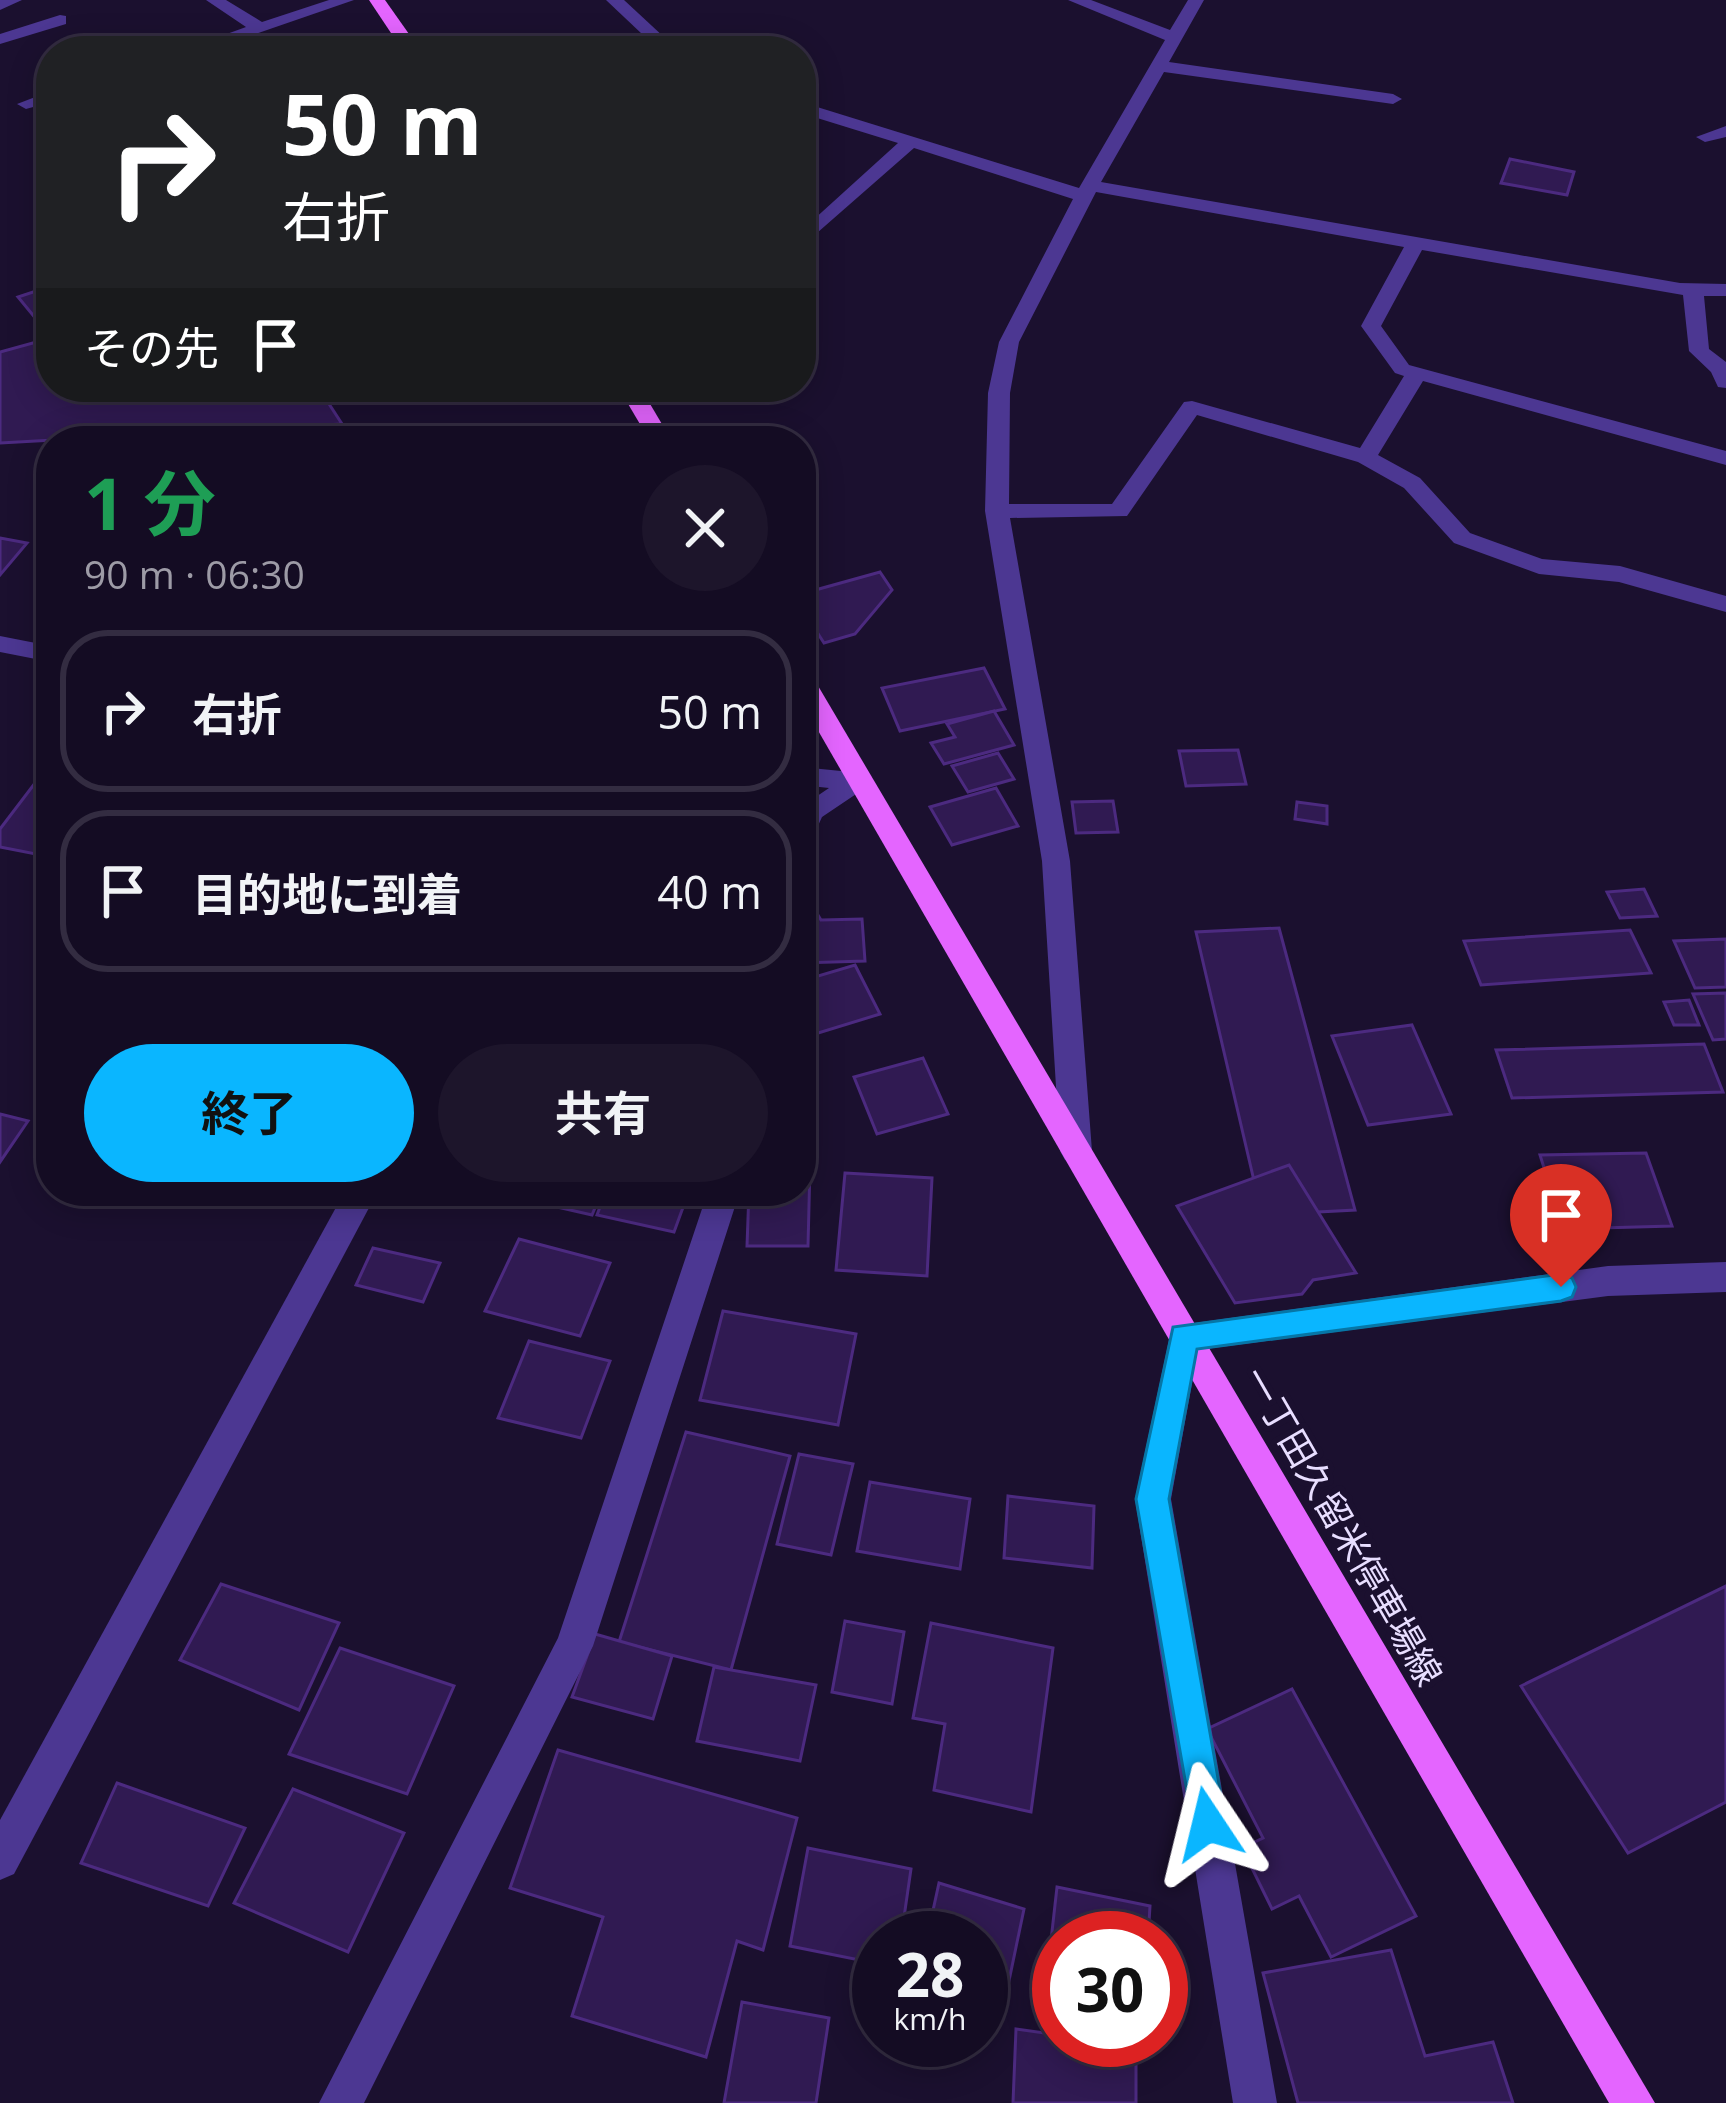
<!DOCTYPE html>
<html lang="ja">
<meta charset="utf-8">
<style>
body{margin:0;font-family:"Open Sans","Noto Sans JP",sans-serif;background:#1d152b;color:#f1f3f6;height:100vh;display:flex;flex-direction:column;font-size:45px;white-space:nowrap}
*{box-sizing:border-box;margin:0}
p{font-size:39px;color:#9d9ba6}
.icon{flex:none;width:66px;height:66px;fill:none;stroke:currentColor;stroke-width:2;stroke-linecap:round;stroke-linejoin:round}
.map{position:relative;flex:1;overflow:hidden}
.details{position:absolute;left:36px;top:426px;width:780px;height:780px;display:flex;flex-direction:column;background:#140c23;border-radius:48px;box-shadow:0 6px 30px #0003,0 0 0 3px #332c41}
.details>*{flex:none}
.banner{position:absolute;left:36px;top:36px;width:780px;height:366px;border-radius:48px;box-shadow:0 6px 30px #0003,0 0 0 3px #332c41;background:#202124;color:#fff;overflow:hidden}
.speed{position:absolute;left:852px;top:1911px;display:flex;gap:24px;font-size:60px;font-weight:700;text-align:center}
.speed>*{display:grid;place-content:center;width:156px;height:156px;border-radius:50%;background:#140c23;box-shadow:0 6px 30px #0003,0 0 0 3px #332c41;line-height:1}
.speed small{font-size:30px;font-weight:400}
.speed .limit{border:18px solid #d22;background:#fff;color:#111}
.pin{position:absolute;display:grid;place-items:center;width:102px;height:102px;color:#fff;margin:-123px -51px;border-radius:50% 50% 50% 0;rotate:-45deg;box-shadow:0 0 12px #0007}
.pin .icon{rotate:45deg}
.me{position:absolute;width:132px;margin:-66px;rotate:350deg;stroke-linejoin:round;filter:drop-shadow(0 0 9px #0008)}
.turn{display:flex;align-items:center;gap:42px;height:252px;padding:0 48px;font-size:54px}
.turn .icon{width:156px;height:156px;stroke-width:2.5}
.turn b{display:block;font-size:84px;line-height:102px}
.then{display:flex;align-items:center;height:114px;padding:0 48px;background:#0003;gap:24px;font-size:45px}
.round{display:grid;place-items:center;flex:none;width:126px;height:126px;border-radius:63px;background:#1d152b}
.overview{display:flex;align-items:center;justify-content:space-between;height:204px;padding:0 48px}
h1{font-size:72px;font-weight:700;line-height:90px;color:#1e9e55}
.action{display:flex;gap:24px;margin-top:auto;padding:24px 48px}
.action a{flex:1;height:138px;border-radius:72px;background:#0ab6ff;color:#111;font-size:48px;font-weight:700;line-height:138px;text-align:center}
.action a+a{background:#1d152b;color:#f1f3f6}
ul{padding:0;list-style:none}
li{display:flex;align-items:center;gap:36px;height:162px;margin:0 24px 18px;padding:0 24px;border:6px solid #332c41;border-radius:48px}
li div{flex:1}
li b{display:block;font-size:45px}
li em{font-style:normal}
.map>svg:first-child{display:block}
.building{fill:#301a52;stroke:#4c2a80;stroke-width:3}
.lines{fill:none;stroke-linecap:round;stroke-linejoin:round}
.minor{fill:#4c3792;fill-rule:evenodd}
.major{fill:#e465ff;fill-rule:evenodd}
.route{fill:#0ab6ff;stroke:#0676a6;stroke-width:3}
.labels{text-anchor:middle;dominant-baseline:central;stroke-width:12;stroke-linejoin:round;paint-order:stroke}
.street-label{font-size:36px;fill:#e8deff;stroke:#1b102f}
</style>
<div class="map">
<svg width="1726" height="2103" viewBox="0 0 1726 2103">
<rect width="100%" height="100%" fill="#1b102f"/>
<g class="building">
<path d="M1510,159L1574,172L1567,195L1501,183Z"/>
<path d="M51,286V321L41,325L18,297Z"/>
<path d="M51,338V387H318L342,424L0,443V352Z"/>
<path d="M0,538L27,543L0,575Z"/>
<path d="M880,572L892,590L855,634L824,643L801,607V594Z"/>
<path d="M984,668L1005,709L900,731L882,688Z"/>
<path d="M994,711L1014,745L944,764L931,743L955,737L947,724Z"/>
<path d="M1238,750L1246,784L1186,786L1179,751Z"/>
<path d="M998,753L1014,779L968,792L952,766Z"/>
<path d="M51,762V857L0,847V829Z"/>
<path d="M996,788L1018,826L952,845L930,807Z"/>
<path d="M1113,801L1118,832L1076,833L1072,802Z"/>
<path d="M1297,802L1327,806V824L1295,819Z"/>
<path d="M1644,889L1657,916L1620,918L1607,892Z"/>
<path d="M801,907H813L821,920L862,919L865,961L801,963Z"/>
<path d="M1279,928L1355,1210L1262,1215L1196,932Z"/>
<path d="M1630,930L1651,973L1481,985L1464,941Z"/>
<path d="M1726,939V987L1695,988L1674,941Z"/>
<path d="M855,965L880,1014L802,1038L801,981Z"/>
<path d="M1726,993V1039L1713,1040L1693,994Z"/>
<path d="M1689,1000L1699,1025H1674L1664,1002Z"/>
<path d="M1412,1025L1451,1114L1368,1125L1332,1036Z"/>
<path d="M1704,1044L1723,1092L1512,1098L1496,1050Z"/>
<path d="M923,1058L948,1114L877,1134L854,1077Z"/>
<path d="M0,1114L28,1121L0,1162Z"/>
<path d="M1646,1153L1672,1226L1563,1229L1540,1155Z"/>
<path d="M801,1165H810L808,1246H747L749,1191H801Z"/>
<path d="M1289,1165L1356,1273L1313,1280L1302,1294L1235,1303L1177,1206Z"/>
<path d="M845,1173L932,1178L927,1276L836,1270Z"/>
<path d="M516,1191H602L592,1215L513,1197Z"/>
<path d="M606,1191H689L674,1232L597,1215Z"/>
<path d="M519,1239L610,1263L580,1336L485,1311Z"/>
<path d="M373,1248L440,1263L423,1302L356,1285Z"/>
<path d="M723,1311L856,1334L838,1425L700,1400Z"/>
<path d="M529,1341L610,1361L581,1438L498,1418Z"/>
<path d="M686,1432L790,1456L731,1670L619,1642Z"/>
<path d="M799,1454L853,1464L831,1555L777,1544Z"/>
<path d="M870,1482L970,1499L960,1569L857,1551Z"/>
<path d="M1008,1496L1094,1506L1092,1568L1004,1558Z"/>
<path d="M221,1584L339,1623L299,1710L180,1660Z"/>
<path d="M1726,1586V1802L1628,1853L1521,1686Z"/>
<path d="M845,1621L904,1632L892,1704L832,1692Z"/>
<path d="M931,1623L1053,1648L1031,1812L934,1790L945,1724L913,1718Z"/>
<path d="M595,1634L672,1656L653,1719L572,1697Z"/>
<path d="M340,1648L454,1686L407,1794L289,1754Z"/>
<path d="M714,1667L816,1685L800,1761L697,1741Z"/>
<path d="M1292,1689L1416,1916L1331,1957L1299,1896L1272,1909L1242,1848L1263,1838L1207,1729Z"/>
<path d="M558,1750L797,1818L763,1950L737,1941L706,2057L572,2016L603,1917L510,1888Z"/>
<path d="M117,1783L245,1828L208,1906L81,1863Z"/>
<path d="M293,1789L404,1833L348,1952L234,1903Z"/>
<path d="M808,1848L911,1869L901,1938H879V1964L790,1946Z"/>
<path d="M939,1883L1024,1909L1006,1995L981,1988V1938H927Z"/>
<path d="M1057,1887L1150,1906L1148,1938H1059V1996L1045,1994Z"/>
<path d="M1391,1950L1425,2056L1493,2042L1513,2103H1298L1263,1973Z"/>
<path d="M742,2002L829,2018L816,2103H724Z"/>
<path d="M1016,2029L1059,2035V2040L1136,2044V2103H1013Z"/>
</g>
<g class="lines">
<g class="minor">
<path d="M0,0H22L0,10Z"/>
<path d="M206,0H226L262,22L329,0H354L206,51H180L246,27Z"/>
<path d="M606,0H624L679,51H660Z"/>
<path d="M1068,0H1091L1170,30L1188,0H1204L1169,62L1393,94L1402,99L1393,104L1164,72L1101,182L1680,283L1726,284V296H1704L1709,349L1726,362V388L1718,387L1711,372L1689,351L1683,295L1422,250L1381,326L1409,365L1726,451V465L1423,381L1378,455L1420,478L1470,533L1542,559L1620,566L1726,596V612L1619,582L1539,574L1454,543L1404,488L1358,462L1197,415L1127,516L1010,518L1070,861L1092,1151L1087,1160L1076,1164L1065,1160L1060,1151L1042,861L985,511L988,393L999,342L1073,199L914,148L801,247V231L898,143L801,113V102L1079,188L1165,40ZM1096,192L1404,247L1361,326L1395,373L1404,376L1360,448L1192,401L1184,402L1112,504H1009L1010,393L1019,342Z"/>
<path d="M60,15L66,16V24L0,44V34Z"/>
<path d="M51,91V102L26,109L17,104Z"/>
<path d="M1726,126V137L1705,142L1696,137Z"/>
<path d="M0,636L51,646V662L0,652Z"/>
<path d="M801,767L861,773L874,782L822,817L811,841L801,844V807L829,788L801,785Z"/>
<path d="M345,1191H378L14,1874L0,1880V1820Z"/>
<path d="M708,1191H740L593,1646L364,2103H319L558,1638Z"/>
<path d="M1726,1262V1292L1608,1296L1198,1350L1171,1499L1277,2103H1233L1135,1499L1172,1326L1608,1266Z"/>
</g>
<g class="major">
<path d="M369,0H385L421,51H403Z"/>
<path d="M618,387H640L672,441H650Z"/>
<path d="M801,670L814,679L1655,2103H1609L801,701Z"/>
</g>
</g>
<path class="route" d="M1561,1274L1572,1278L1576,1287L1572,1297L1561,1301L1197,1349L1169,1499L1226,1824L1220,1837L1208,1842L1195,1837L1136,1499L1173,1327Z"/>
<g class="labels">
<g class="street-label">
<text transform="translate(1343 1526) rotate(60)">一丁田久留米停車場線</text>
</g>
</g>
</svg>
<div class="speed"><div>28<small>km/h</small></div><div class="limit">30</div></div>
<div class="pin" style="left:1561px;top:1287px;background:#d93025"><svg class="icon" aria-label="arrive" viewBox="0 0 24 24"><path d="M6 21V4h12l-3 4 3 4H6"/></svg></div>
<svg class="me" style="left:1208px;top:1824px" viewBox="-20 -20 40 40"><path d="M0-17L14 15 0 8-14 15z" fill="#0ab6ff" stroke="#fff" stroke-width="4"/></svg>
<div class="banner">
<div class="turn"><svg class="icon" aria-label="right" viewBox="0 0 24 24"><path d="M7 20v-9h11M14 6l5 5-5 5"/></svg><div><b>50 m</b>右折</div></div>
<div class="then">その先<svg class="icon" aria-label="arrive" viewBox="0 0 24 24"><path d="M6 21V4h12l-3 4 3 4H6"/></svg></div>
</div>
<section class="details">
<div class="overview"><div><h1>1 分</h1><p>90 m · 06:30</p></div><a class="round"><svg class="icon" aria-label="close" viewBox="0 0 24 24"><path d="M6 6l12 12M18 6L6 18"/></svg></a></div>
<ul>
<li><svg class="icon" aria-label="right" viewBox="0 0 24 24"><path d="M7 20v-9h11M14 6l5 5-5 5"/></svg><div><b>右折</b></div><em>50 m</em></li>
<li><svg class="icon" aria-label="arrive" viewBox="0 0 24 24"><path d="M6 21V4h12l-3 4 3 4H6"/></svg><div><b>目的地に到着</b></div><em>40 m</em></li>
</ul>
<div class="action"><a>終了</a><a>共有</a></div>
</section>
</div>
